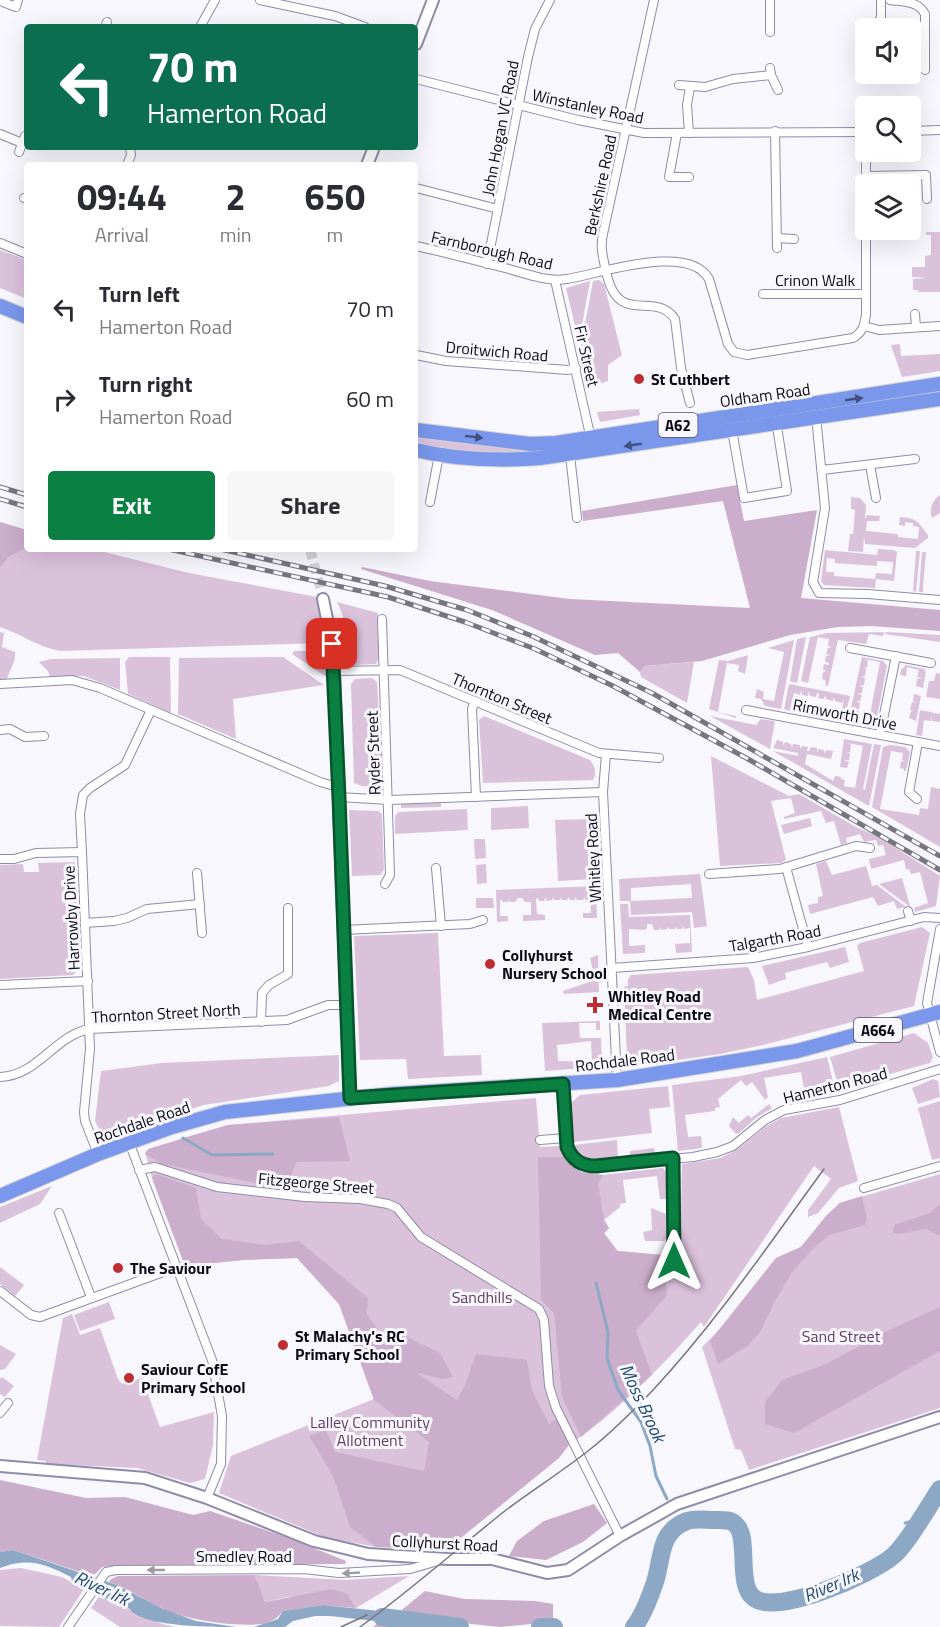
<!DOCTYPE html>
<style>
body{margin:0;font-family:"Titillium Web",sans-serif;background:#f7f7f7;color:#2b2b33;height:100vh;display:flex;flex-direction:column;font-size:22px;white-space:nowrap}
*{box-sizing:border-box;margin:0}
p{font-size:20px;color:#7c7c81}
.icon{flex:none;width:33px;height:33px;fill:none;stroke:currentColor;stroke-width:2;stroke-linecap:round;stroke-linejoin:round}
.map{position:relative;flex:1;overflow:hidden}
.side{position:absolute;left:24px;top:162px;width:394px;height:390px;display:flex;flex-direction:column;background:#fff;border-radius:6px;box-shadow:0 6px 24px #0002}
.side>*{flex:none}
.top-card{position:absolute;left:24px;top:24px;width:394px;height:126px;border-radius:6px;box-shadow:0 6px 24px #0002;background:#0b6e4f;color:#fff;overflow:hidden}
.controls{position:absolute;left:855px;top:18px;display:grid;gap:12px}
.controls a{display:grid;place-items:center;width:66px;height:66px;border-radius:6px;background:#fff;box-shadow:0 6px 24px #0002;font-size:30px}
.pin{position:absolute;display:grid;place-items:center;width:51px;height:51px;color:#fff;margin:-26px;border-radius:12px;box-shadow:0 3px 9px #0006}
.me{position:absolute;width:66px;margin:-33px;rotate:0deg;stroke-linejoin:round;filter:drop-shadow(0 0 4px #0008)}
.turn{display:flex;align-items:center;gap:21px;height:126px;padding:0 24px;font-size:27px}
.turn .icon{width:78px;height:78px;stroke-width:2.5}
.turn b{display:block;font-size:42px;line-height:51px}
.eta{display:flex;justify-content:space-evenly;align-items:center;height:102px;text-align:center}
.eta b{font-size:36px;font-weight:700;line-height:42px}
.action{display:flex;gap:12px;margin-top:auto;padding:12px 24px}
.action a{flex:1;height:69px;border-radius:6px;background:#0b8043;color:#fff;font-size:24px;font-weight:700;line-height:69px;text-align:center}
.action a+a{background:#f7f7f7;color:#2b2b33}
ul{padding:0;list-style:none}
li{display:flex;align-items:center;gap:18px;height:90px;padding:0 24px}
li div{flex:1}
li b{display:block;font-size:22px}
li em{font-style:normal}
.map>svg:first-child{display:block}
.green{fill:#dbc2db;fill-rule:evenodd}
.forest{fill:#cbaecb}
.water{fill:#8ca8c5}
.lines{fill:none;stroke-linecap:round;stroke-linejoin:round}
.stream{stroke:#8ca8c5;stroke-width:3}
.river{stroke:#8ca8c5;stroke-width:18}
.secondary-tunnel{stroke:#d4d3da;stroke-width:10;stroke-dasharray:10 5;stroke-linecap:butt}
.street-casing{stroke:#8e8caa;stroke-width:10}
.secondary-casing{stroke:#8e8caa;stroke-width:14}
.highway-casing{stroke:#d3d3d5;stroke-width:16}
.street{stroke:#fff;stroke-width:8}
.secondary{stroke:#fff;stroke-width:10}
.highway{stroke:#7a97eb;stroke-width:14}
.tram{stroke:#77767f;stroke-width:1.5}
.rail-casing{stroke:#77767f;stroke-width:5}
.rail{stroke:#f7f7fd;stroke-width:3;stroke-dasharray:9;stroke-linecap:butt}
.oneway{fill:#425080}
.oneway2{fill:#9d9da1}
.route-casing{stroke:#07532c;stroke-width:15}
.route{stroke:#0b8043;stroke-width:10}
.poi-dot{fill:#bd2d32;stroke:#f7f7fd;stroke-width:2}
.labels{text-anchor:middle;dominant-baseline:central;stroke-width:6;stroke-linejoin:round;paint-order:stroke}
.shield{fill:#f7f7fd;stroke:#52515b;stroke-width:1.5}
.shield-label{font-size:15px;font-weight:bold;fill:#0b0a15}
.street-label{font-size:16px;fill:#0b0a15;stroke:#f7f7fd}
.poi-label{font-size:16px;font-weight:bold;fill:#0b0a15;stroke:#f7f7fd;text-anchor:start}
.park-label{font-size:16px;fill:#643c65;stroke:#f7f7fd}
.water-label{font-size:18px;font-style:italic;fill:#224c74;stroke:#f7f7fd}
</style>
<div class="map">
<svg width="940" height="1627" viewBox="0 0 940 1627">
<rect width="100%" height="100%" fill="#f7f7fd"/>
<g class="green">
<path d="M926,232H940V292H918V290H913V279L927,278L912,277V267H925V256L931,255V235H926Z"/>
<path d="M0,250L27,260V299L0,288Z"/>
<path d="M599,280L604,284L622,355L608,365V381L590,387L581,346L593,281Z"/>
<path d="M590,281L579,342L566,288Z"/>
<path d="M900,344L901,356L940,354V371L902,377L891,345Z"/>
<path d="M639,409L640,415L600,422L597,412Z"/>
<path d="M416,436L523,448V453L443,450L416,444Z"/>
<path d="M940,495V513L932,518C929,508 932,501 940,495Z"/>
<path d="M851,497L860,498L866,505L865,519L867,515L880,516L879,521H867L866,531L898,534V537L918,539L919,527L913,526V523L905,522V526L899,525L900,517C917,518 918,522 928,535V538L915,548L865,544L864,536L863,552L848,551L850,534H853L855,510L851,509Z"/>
<path d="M27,548L92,549L189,573L317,597L324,643L60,651C37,647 22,634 0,627V568L9,557Z"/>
<path d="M878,549L894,550L897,552L894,581L876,579L875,588L824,585L821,581L825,550L877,555ZM827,558L835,559V563L877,566V561L893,562L892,574L876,573L875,579L834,576V572H826Z"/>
<path d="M916,551H920L916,592L913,591Z"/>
<path d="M922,552H926L923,588V592H919Z"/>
<path d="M337,602L378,613V660L376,664L354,665L348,661C348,639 347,622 337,602Z"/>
<path d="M0,632L4,633L2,647L15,652C16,663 10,668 7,679H0Z"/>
<path d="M884,632L883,636L869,634L866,644L838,640L828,686L820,684L826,685L825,680L822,679L823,672L827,671L823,670L824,664L829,665V663L825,662L826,656L831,655L826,654L828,648L832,647L828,646L829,639L818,637L808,683L801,681L810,637L827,633Z"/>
<path d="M886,632L940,635V642L885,634Z"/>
<path d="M806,637L797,683L790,681L797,639Z"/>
<path d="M794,640L781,709L765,706L761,699L755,698L757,689L764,692L763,699L774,701L784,652L768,648Z"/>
<path d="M294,651H325L328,678L292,654Z"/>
<path d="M748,655L745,674L738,671L739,665L727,663L718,712L736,716V718L709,709L719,660L728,661Z"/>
<path d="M129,657H170L171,713L128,694L125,662Z"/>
<path d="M283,657L324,685L233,699L236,739L178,714L179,658Z"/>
<path d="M862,657L883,661L887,666L876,722L872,726L848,722ZM864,659L880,662L869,720L858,718L859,711L855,710L859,709L860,703L856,701H860L862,695L857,694L862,693L863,687L859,686L864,685L865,678L861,677L865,676L866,669L863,667L867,668L868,661Z"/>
<path d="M120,658V690L84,676L50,677L48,671L39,662L51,659Z"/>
<path d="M694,662L687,703L641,677L640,672L645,666Z"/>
<path d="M906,665L924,669L926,672L923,688L916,686L917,679L922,678L917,677L919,670L907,667L906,676L900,675L901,670Z"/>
<path d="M936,673L940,674V699L926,697L929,681H934Z"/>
<path d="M372,678L377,682L383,784L379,788L362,786L354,783L351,684L355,679Z"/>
<path d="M789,684L850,696L844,721L840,720L844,699L842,703L835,701L834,697L833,701L826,699L825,695L824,699L818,698L819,694L817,693L816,697L810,696L809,691L808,696L802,695V690L800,695L794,693L790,711L784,709Z"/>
<path d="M914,694L921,696L916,721L909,718L911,711H915L910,710L912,702L917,703L913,701Z"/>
<path d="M920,710L940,714V722L932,721V716L931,721L924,720L922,736L916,735Z"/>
<path d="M484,716L590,760C595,767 597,772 593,780L483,783L479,720Z"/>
<path d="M710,716L756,725L761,719L775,721L770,749Z"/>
<path d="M844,739L872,744L863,789L865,790L874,744L881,745L869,806L773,751L798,756V753L773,748L777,740L783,742V746L785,742L791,744L792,748L793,744L800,745V749L802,746L808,747L807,751H809L811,747L817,748V753L818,749L824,750L825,754L826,750L833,751L831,759L807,754L805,764L833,781L835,776L841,777V779L845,780L844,786L855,788L863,746L848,743L851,745L850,752H846L850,753L849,760H844L849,762L847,768L840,767Z"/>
<path d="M890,745L905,747L910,752L906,771H904V769L900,768L901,761L906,762L902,760L903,753L891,751L880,809L919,815L920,808L928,809L931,787L940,789V847L872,807L883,747Z"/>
<path d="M711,756L789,796L799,794L856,827L877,836L940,876L936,906L915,912L914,908L928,903L920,872L911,874L909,869L906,870L904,860L871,869L869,859L886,855L883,845L878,846L876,840L864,842L860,834L846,838L847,843L841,845L834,821L826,823L821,811L784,819V817L795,813L791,798L771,801L786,860L781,863L720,866Z"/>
<path d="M441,803V807L401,808V804Z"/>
<path d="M528,806L529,828L491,830V808Z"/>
<path d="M467,809L468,830L395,834V816L399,812Z"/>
<path d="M349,810L378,811L382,814L384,870L380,875L352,876Z"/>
<path d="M810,818L812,826L784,834L781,825Z"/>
<path d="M593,819L595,879L558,881L555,820Z"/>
<path d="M474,839H485L486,858L475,859Z"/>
<path d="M826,861L832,875L866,866L872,886L877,885L906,907L897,909L894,901L878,906L873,897L810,914L808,905L818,903V897L823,896L816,864Z"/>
<path d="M75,862L79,969L73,975L0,979V865L23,864L24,872H39L38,863Z"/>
<path d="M486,864L487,883L477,884L476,865Z"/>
<path d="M700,874L707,926L694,928L692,912L631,915L630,901H620L619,879ZM691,884L692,898L631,901V888Z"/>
<path d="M902,878L910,906H909L879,884Z"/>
<path d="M596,886L597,918H583V913H591L590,900H585V897L583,900H577L575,897V900H570L569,897L567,900H562L561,898L560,900H554L552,898V900L547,901L546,898L544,901H539L538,898L536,899L537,914L545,915V920L523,921V915H531V902H525L522,898H518L515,902H510L509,900L508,902H502V900H500V916H508V921L497,922L496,890Z"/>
<path d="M476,898H493L494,908H476Z"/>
<path d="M620,904H628L629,917L690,915L692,952L676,953L675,944L690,943V928L684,929L683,926L682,929H677L675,927V929H669V927L667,929L661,930L660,927L659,930H654L652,924H647V930L646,928L645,930L629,929V946L645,945V953L623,954Z"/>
<path d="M922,927L930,933L914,1006L763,1045L720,1054L636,1066L627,1056L624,987L628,986V979L631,975L748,967L754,980L757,1000L864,971L857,946L860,943Z"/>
<path d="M438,933L444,1056L481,1055L482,1075L408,1079L406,1059L360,1060L354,936Z"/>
<path d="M845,947L849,962L830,968L827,962L785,973L786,979L769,985L762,966Z"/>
<path d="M598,955L599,992L564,994L563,991L595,980L590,958Z"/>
<path d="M600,1021V1030H596V1023H579L580,1038H601L602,1062L596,1067L545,1071L542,1023ZM591,1041L592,1062L558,1061L557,1045Z"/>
<path d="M914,1033L928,1043L933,1057L930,1063L839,1088L830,1057Z"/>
<path d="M339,1055V1081L329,1086L204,1105L118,1132L115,1127L101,1133L95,1121L101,1071L162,1063Z"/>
<path d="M827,1057L836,1094L793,1101L792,1097L805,1094L801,1072L764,1078L768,1097L765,1100L752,1082L746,1086L741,1080L718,1099L720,1107L715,1108V1111L685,1115L688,1137L701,1136L702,1148L678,1151L672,1085L741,1076Z"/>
<path d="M933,1079L938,1081L940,1097L918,1104L912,1088Z"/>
<path d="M668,1086L670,1107L649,1109L652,1133L574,1142L571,1103L580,1095Z"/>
<path d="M536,1098L540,1147L559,1146L564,1157L572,1166L585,1174L603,1175L663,1168L666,1172V1199H660L657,1176L623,1180L626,1203L620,1204V1207L604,1220L609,1228L604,1233L618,1251L663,1255L664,1267L680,1266L682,1164L721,1158L738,1149L765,1127L781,1118L839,1107L858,1181L839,1188L818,1213L808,1217V1210L831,1179L814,1166L704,1327L701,1322C661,1367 619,1411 569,1445L557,1418L409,1547H376L324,1537L219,1493L231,1456L374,1399L339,1304L297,1258L243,1260L185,1266L152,1178L145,1152L183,1138L228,1125Z"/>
<path d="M940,1101V1158L932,1160L918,1108Z"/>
<path d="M769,1104L772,1108L756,1118L739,1133L736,1134L729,1126L733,1117L739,1123L748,1115L751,1118Z"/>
<path d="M617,1140L618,1158C601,1160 580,1165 573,1145Z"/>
<path d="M654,1148L655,1154L629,1157L630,1151Z"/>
<path d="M940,1174V1408L749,1470L741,1450L735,1449L702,1347L724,1325L776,1258L801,1247L826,1216L840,1203Z"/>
<path d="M52,1186L40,1204L0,1223V1207Z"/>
<path d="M651,1208L666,1214L667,1238L664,1241H645L643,1232L652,1230Z"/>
<path d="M0,1267L24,1285L15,1296L0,1284Z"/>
<path d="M109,1302L115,1319L80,1331L74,1315Z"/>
<path d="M72,1314L80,1335L100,1328L118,1379L122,1384L142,1378L160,1427L214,1412L213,1445L205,1479L190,1483L137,1468L46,1464V1461L37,1460L63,1318Z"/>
<path d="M0,1345L16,1354L5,1369L0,1370Z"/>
<path d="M2,1377L14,1386L5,1397L0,1394V1379Z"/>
<path d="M21,1568L62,1577L84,1589L59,1627L0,1626V1570Z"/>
<path d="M255,1575L345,1580L409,1576L356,1608L348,1594L287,1597L265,1602Z"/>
<path d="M100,1595L162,1624L176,1627H120L91,1608Z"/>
</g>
<g class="forest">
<path d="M737,485L744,521L817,510L801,598L940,610V631L871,626L838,627L790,635L702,661L645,666L640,672L618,653L595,655L492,610L361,569L362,567L430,581L570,599L750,608L723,501L583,521L582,511Z"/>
<path d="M0,522L27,530V548L9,557L0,568Z"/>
<path d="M339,1117L350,1161L297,1162L285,1189L162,1164L145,1154L148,1149L228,1125Z"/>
<path d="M538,1157H564L580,1172L603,1175L598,1184L604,1220L609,1228L604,1233L617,1251L663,1255L667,1295L636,1331L652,1375L581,1437L562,1397L554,1313L541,1300Z"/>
<path d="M156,1174L196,1188L201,1219L222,1239L265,1245L299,1241L368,1298L367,1314L384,1339L398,1349L403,1335L440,1353L453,1377L442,1379L417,1373L457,1400L465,1385L476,1354L527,1360L532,1391L549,1424L557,1418L569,1445L559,1458L446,1550L376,1547L350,1527L333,1476L309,1436L326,1430L335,1452L424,1471L429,1442L374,1400L339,1304L297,1258L243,1260L185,1266L152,1178Z"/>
<path d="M862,1196L867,1219L865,1225L829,1235L813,1249L793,1271L775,1301L760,1332L749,1345L718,1364L710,1341L776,1258L801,1247L826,1216L840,1203Z"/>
<path d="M940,1204V1236L926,1229L897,1234L893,1232L894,1225L930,1213Z"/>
<path d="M940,1307V1351L794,1433L765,1424V1402L782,1380L826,1364L887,1331Z"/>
<path d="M0,1480L86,1498L125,1497L193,1515L210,1511L286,1537L346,1561L345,1564L132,1565L102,1567L93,1576L13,1550L0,1552Z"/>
<path d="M594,1504L607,1523L583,1542L546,1560L509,1556L517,1541L544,1521Z"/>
<path d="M255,1575L265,1602L332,1589L348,1594L356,1608L323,1605L283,1611C277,1619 273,1620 264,1624C229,1627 182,1620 151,1603C137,1595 124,1587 109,1582L111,1579L118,1576Z"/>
<path d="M425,1591L464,1599L535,1601L553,1604V1622L500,1627L434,1620L398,1613Z"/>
<path d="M380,1621L425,1627H373Z"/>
</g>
<g class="water">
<path d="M13,1550L117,1585L161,1608L196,1621L236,1627C213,1627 141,1627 130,1609L81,1586H73L71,1577C45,1564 29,1557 0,1568V1552Z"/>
<path d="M323,1605L398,1613L410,1616L402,1624L330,1616H315L293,1621L285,1627H254L278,1619L283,1611Z"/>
</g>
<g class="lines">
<g class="stream">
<path d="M183,1138L212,1155L273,1154"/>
<path d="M596,1283L608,1332L607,1358L618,1390L641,1422L650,1446L656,1476L667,1499"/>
<path d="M905,1523L919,1520"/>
</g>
<g class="river">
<path d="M382,1617L460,1627"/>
<path d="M540,1627H554"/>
<path d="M634,1627C644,1614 650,1597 655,1582C663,1558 658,1532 687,1521C696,1518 706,1520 715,1520C721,1520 731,1519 736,1525C750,1538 736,1585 754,1598C778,1616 872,1574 893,1556C908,1543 928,1507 940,1489"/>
</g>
<path class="secondary-tunnel" d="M310,549L323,599"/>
<g class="street-casing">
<g id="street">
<path d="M260,0L335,16L365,27"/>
<path d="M654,0L603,234C600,247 603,258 606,271C618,329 654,289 675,319L681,368L690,403"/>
<path d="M890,0C904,2 918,1 925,14V70"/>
<path d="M0,1L16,7L18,0"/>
<path d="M876,24L881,18V0"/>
<path d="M105,27L107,22"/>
<path d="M200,27L215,0"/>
<path d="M770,32V0"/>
<path d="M770,68L771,75L778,90"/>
<path d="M416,79L578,120L644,133L866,132"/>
<path d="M679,85L705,87L733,79L771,75"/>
<path d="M775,131L777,248"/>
<path d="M910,131L940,130"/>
<path d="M677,133L669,177H689"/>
<path d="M689,133L687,105L690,87"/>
<path d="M0,134L22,143"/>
<path d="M19,152L25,136"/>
<path d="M866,152V184"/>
<path d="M127,165L131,155L130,147"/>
<path d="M866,176L926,175L927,199"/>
<path d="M416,188L498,209"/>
<path d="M24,198L27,199"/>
<path d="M777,238L794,239"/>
<path d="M0,243L27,254"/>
<path d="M416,246C447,253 478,261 509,269C527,274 547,282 567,279C599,274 689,242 709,279L728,344L734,352L747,355L853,338C863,332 864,326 866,315V230"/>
<path d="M487,264L528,57L535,29L550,0"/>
<path d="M555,280L591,439"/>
<path d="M763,294H866"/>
<path d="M915,314L916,327"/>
<path d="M864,326L879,330L940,326"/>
<path d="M416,355L446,361L568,370L576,368"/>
<path d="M816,416L825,508L813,582L819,593L868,594L940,600"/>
<path d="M732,430L744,498L787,491L776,420"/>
<path d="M570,455L577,518"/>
<path d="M870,465L876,498"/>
<path d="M822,470L915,459"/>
<path d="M430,502L439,455"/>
<path d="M382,619L390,875L385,884"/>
<path d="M850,648L931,663"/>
<path d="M334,671L400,670L599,753L659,758"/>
<path d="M0,684L72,680L100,688L320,782L338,787"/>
<path d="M475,701L472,709L476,797"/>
<path d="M746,710L940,746"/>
<path d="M0,730L10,729L25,737L44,736"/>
<path d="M880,734L896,656"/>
<path d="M606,754L603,792L617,1080"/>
<path d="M339,797L389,800L603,792"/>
<path d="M917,799L909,792L918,742"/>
<path d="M82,852L80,814L83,795L90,788L125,765L151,710"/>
<path d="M0,859H14L36,853L82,852L90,1049L84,1112L85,1121L98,1154"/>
<path d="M786,867L808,947"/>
<path d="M436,868L441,926"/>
<path d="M197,873L202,933"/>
<path d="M709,874L780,869L856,846L870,848"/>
<path d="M908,911L911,921"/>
<path d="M85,923L114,921L127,918L147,909L200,904"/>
<path d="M940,929L927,1003L940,1052"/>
<path d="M343,930L470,924L483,920"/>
<path d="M612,968L753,958L808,947L924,917L940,918"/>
<path d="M0,985L88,981"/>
<path d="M261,1022L262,993L269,985L288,974V908"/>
<path d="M0,1077C39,1075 53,1037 89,1029L287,1020L328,1005H345"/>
<path d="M563,1084L567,1147C574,1160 582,1166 596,1166L693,1157L717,1152L733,1146L765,1120L784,1110L840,1100L940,1069"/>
<path d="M540,1140L566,1138"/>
<path d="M129,1142L212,1360L222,1416L221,1464L207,1498"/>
<path d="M673,1158L674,1261"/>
<path d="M139,1170L155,1167L217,1187L305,1197L360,1199L388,1204L397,1208L421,1237L539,1309L544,1320L549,1386L556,1408L620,1536"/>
<path d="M864,1188L940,1166"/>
<path d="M59,1213L91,1297"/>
<path d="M0,1291L31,1315L40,1317L177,1267"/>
<path d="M0,1413L8,1403"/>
<path d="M68,1627L106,1572L116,1570L304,1569L339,1573L410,1569L438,1561"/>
</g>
</g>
<g class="secondary-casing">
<g id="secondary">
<path d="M416,44L433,0"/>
<path d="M367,165L374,147"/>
<path d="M323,599L332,644L334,671L350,1098"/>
<path d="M0,1466L145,1478L207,1498L314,1541L348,1549L368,1554L448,1559H492L547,1573L568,1570L620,1536L677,1504L940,1417"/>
</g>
</g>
<g class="highway-casing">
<g id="highway">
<path d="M0,306L27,317"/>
<path d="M416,430L530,444L556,443L940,384"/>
<path d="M416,450C456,460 499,461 540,458L940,399"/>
<path d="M0,1196L98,1154L172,1127L225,1112L392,1094L617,1080L797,1051L940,1012"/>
</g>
</g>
<use href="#street" class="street"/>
<use href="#secondary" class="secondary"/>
<use href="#highway" class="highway"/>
<g class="tram">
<path d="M341,1627L367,1615"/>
<path d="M360,1627C411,1590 457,1549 506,1510C533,1490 561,1472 588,1451C611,1433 633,1411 654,1389C717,1321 769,1244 824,1169"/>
</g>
<g class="rail-casing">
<g id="rail">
<path d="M0,487L27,495"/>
<path d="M0,499L27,507"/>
<path d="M168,549L388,597L465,622L535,649L613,686L748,759L940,870"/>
<path d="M220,549L385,586L467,610L532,636L652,693L940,856"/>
</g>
</g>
<use href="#rail" class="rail"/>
</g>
<defs><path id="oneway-solid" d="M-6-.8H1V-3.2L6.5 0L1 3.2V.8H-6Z" transform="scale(1.5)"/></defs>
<g class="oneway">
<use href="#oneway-solid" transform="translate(854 399) rotate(-8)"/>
<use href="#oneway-solid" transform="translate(474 437) rotate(7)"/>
<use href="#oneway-solid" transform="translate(633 445) rotate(171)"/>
</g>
<g class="oneway2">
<use href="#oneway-solid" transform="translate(156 1570) rotate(180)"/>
<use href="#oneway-solid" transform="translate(351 1573) rotate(177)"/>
</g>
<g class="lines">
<g class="route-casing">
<path id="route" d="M332,644L339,797L350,1098L563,1084L567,1147C573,1161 582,1166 596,1166L673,1158L674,1261"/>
</g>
<use href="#route" class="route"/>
</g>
<g class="poi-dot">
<circle cx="639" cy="379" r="6"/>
<circle cx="490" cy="964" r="6"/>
<path d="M592 996h6v6h6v6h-6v6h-6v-6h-6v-6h6z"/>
<circle cx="118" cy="1268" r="6"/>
<circle cx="283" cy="1345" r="6"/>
<circle cx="129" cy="1378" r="6"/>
</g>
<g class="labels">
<g class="shield">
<rect x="658.5" y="413" width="39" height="24" rx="4.5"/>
<rect x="854" y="1018" width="48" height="24" rx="4.5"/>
</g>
<g class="shield-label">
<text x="678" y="425">A62</text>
<text x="878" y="1030">A664</text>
</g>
<g class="street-label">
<text transform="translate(588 106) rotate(12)">Winstanley Road</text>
<text transform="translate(500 128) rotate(-79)">John Hogan VC Road</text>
<text transform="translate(600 185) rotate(-78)">Berkshire Road</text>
<text transform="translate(492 250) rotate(13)">Farnborough Road</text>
<text x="815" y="280">Crinon Walk</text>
<text transform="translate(497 351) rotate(5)">Droitwich Road</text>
<text transform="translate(587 356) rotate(77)">Fir Street</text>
<text transform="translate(765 395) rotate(-8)">Oldham Road</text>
<text transform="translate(502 698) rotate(23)">Thornton Street</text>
<text transform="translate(845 714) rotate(11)">Rimworth Drive</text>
<text transform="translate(373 753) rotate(-92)">Ryder Street</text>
<text transform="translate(593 858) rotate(-93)">Whitley Road</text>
<text transform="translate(71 918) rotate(-93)">Harrowby Drive</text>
<text transform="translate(775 938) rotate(-10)">Talgarth Road</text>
<text transform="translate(166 1013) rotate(-3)">Thornton Street North</text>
<text transform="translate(625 1060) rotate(-7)">Rochdale Road</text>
<text transform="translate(835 1085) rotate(-14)">Hamerton Road</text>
<text transform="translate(142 1122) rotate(-19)">Rochdale Road</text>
<text transform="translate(316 1183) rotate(5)">Fitzgeorge Street</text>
<text transform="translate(445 1543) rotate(3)">Collyhurst Road</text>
<text x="244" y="1556">Smedley Road</text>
</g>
<g class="poi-label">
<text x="651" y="379">St Cuthbert</text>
<text x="502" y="955">Collyhurst<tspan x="502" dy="18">Nursery School</tspan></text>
<text x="608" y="996">Whitley Road<tspan x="608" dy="18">Medical Centre</tspan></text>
<text x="130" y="1268">The Saviour</text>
<text x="295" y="1336">St Malachy's RC<tspan x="295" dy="18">Primary School</tspan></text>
<text x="141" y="1369">Saviour CofE<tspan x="141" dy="18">Primary School</tspan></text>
</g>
<g class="park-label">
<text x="482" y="1297">Sandhills</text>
<text x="841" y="1336">Sand Street</text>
<text x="370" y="1422">Lalley Community<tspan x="370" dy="18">Allotment</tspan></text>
</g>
<g class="water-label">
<text transform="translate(643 1403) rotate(65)">Moss Brook</text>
<text transform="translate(831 1585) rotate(-23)">River Irk</text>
<text transform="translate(102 1588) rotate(25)">River Irk</text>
</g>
</g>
</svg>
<div class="controls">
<a><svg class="icon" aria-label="sound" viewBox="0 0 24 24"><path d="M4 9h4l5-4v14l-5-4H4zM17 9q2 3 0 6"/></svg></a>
<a><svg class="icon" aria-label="search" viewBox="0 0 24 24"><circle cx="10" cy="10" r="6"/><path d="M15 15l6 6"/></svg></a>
<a><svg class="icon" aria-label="layers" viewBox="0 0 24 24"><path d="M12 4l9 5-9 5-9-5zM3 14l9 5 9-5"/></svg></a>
</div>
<div class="pin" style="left:332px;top:644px;background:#d93025"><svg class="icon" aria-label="arrive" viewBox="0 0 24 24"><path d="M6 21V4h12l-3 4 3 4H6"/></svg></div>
<svg class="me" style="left:674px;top:1261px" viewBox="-20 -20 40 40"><path d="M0-17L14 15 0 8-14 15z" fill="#0b8043" stroke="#fff" stroke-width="4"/></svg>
<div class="top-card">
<div class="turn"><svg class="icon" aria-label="left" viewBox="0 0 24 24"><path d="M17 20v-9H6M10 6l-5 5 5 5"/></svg><div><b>70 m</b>Hamerton Road</div></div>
</div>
<section class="side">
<div class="eta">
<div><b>09:44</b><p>Arrival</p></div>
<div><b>2</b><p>min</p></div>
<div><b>650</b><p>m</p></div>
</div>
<ul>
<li><svg class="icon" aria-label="left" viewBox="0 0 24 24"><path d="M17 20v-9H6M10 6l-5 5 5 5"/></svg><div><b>Turn left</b><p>Hamerton Road</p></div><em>70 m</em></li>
<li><svg class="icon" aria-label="right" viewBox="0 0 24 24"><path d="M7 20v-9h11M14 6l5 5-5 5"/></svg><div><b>Turn right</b><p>Hamerton Road</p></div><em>60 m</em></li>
</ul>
<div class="action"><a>Exit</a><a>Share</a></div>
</section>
</div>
